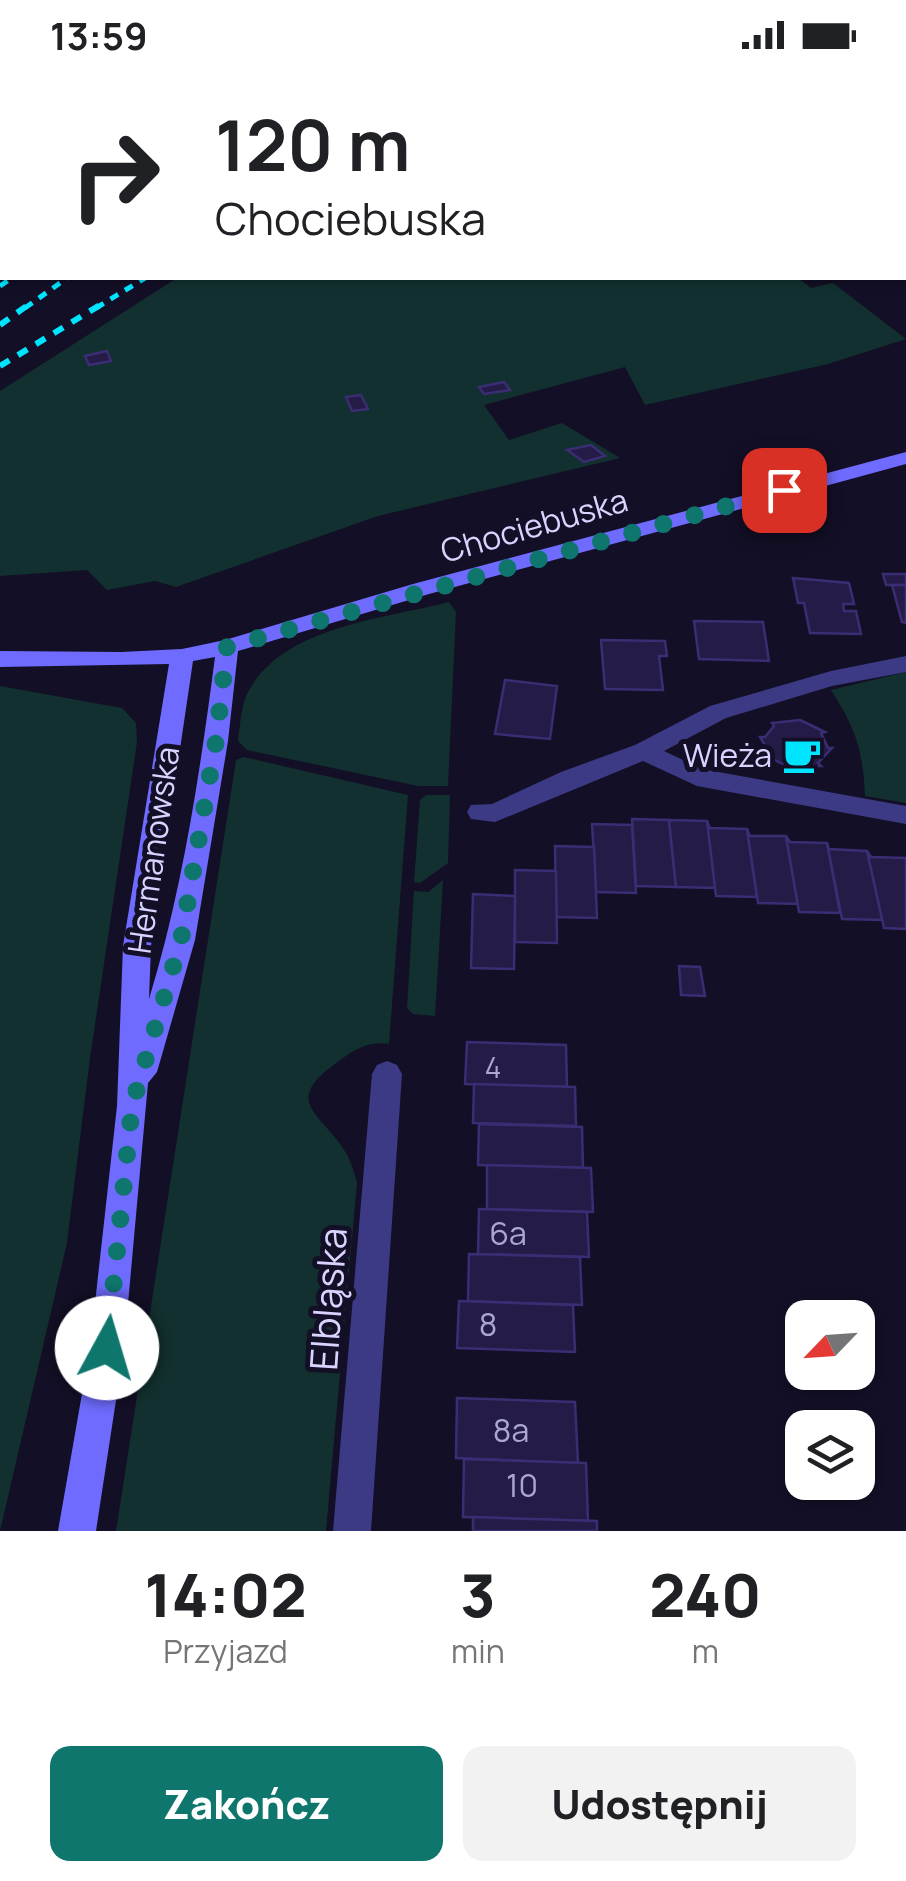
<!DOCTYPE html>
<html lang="pl">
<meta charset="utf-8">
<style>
body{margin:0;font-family:Manrope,sans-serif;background:#f2f2f2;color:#202124;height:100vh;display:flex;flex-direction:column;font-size:38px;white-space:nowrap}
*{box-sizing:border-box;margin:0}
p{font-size:32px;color:#757577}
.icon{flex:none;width:55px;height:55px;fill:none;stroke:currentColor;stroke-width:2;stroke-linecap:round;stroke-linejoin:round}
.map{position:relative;height:1461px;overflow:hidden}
.side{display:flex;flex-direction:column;background:#fff;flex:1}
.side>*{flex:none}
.guide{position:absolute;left:0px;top:0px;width:908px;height:210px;box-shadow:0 2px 8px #0004;background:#fff;color:#202124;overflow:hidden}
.needle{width:65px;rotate:245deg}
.fabs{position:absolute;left:785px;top:1230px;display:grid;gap:20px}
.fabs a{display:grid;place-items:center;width:90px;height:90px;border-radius:20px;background:#fff;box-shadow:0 2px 8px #0004;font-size:50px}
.pin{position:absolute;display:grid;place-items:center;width:85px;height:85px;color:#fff;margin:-42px;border-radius:20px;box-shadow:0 5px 15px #0006}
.me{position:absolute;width:110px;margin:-55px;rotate:6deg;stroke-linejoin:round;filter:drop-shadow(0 0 8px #0008)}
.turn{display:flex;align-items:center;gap:35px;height:210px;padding:0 50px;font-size:45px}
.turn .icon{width:130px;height:130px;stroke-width:2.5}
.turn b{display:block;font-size:70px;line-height:85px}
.eta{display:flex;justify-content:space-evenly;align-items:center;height:170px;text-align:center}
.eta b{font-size:60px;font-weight:800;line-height:70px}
.cta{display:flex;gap:20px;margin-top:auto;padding:20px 50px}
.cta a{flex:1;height:115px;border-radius:20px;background:#0f766e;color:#fff;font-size:40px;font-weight:800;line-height:115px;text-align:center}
.cta a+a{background:#f2f2f2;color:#202124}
.status{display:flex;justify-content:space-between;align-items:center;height:70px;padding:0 50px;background:#fff;direction:ltr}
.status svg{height:28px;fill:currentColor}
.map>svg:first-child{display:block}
.green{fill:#12302f}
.building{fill:#241b47;stroke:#3b2d73;stroke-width:2.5}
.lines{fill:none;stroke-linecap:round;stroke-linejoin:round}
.street{fill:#3d3a85;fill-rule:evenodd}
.secondary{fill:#6f6bff;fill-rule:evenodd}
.rail-far1{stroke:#00e5ff;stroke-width:5;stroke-dasharray:9 8;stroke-linecap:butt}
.rail{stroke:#00e5ff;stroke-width:6;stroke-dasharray:11 10;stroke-linecap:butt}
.route{stroke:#0f766e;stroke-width:18;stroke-dasharray:0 32.4}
.labels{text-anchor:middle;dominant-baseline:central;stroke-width:10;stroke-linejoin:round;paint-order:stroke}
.number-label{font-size:28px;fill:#aca6d1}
.street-label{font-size:32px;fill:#d9d4ff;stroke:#130f26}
.poi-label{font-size:32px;fill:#d9d4ff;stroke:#130f26;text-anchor:end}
.near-number-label{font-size:32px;fill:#aca6d1}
.near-street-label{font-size:38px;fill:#d9d4ff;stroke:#130f26}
</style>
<div class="status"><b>13:59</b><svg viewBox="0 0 49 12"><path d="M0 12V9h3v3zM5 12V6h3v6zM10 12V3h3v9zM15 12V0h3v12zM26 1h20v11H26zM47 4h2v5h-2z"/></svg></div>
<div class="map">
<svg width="906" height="1461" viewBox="0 0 906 1461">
<rect width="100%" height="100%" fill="#130f26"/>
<g class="green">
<path d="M177,208H798L811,218L833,213L906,269L828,294L645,335L625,297L484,335L509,370L562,353L620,388L378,446L176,517L155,511L107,520L87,500L0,506V321Z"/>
<path d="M449,532L456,542L448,716H418L247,680L238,671C240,656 241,637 247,624C281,556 384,549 449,532Z"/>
<path d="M906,602V733L865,726C863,680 856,659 831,620Z"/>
<path d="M0,616L122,638L136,653L137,672L90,988L67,1173L0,1461Z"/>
<path d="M244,687L408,725L389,974C370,971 355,979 339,991C279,1033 322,1042 346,1083C351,1091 354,1103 357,1112L326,1461H116L236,690Z"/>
<path d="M426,725H450L448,793L420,813L414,812L420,730Z"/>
<path d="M443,810L435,946L413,944L407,938L414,821L428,822Z"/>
</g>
<g class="building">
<path d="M107,281L111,291L89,295L85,286Z"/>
<path d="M504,312L510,320L484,324L479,317Z"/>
<path d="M361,325L368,339L352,341L346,327Z"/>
<path d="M591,375L605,386L584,392L567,380Z"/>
<path d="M883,504H906V515H886Z"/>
<path d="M793,508L849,513L854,534H843L844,541H856L861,564L810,563L804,533H798Z"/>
<path d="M892,515H906V553L902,552Z"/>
<path d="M694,551L763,552L769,591L699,589Z"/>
<path d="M601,570L665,571L667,586H659L663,620L605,619Z"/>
<path d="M505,610L557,616L550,669L495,664Z"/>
<path d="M800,650L825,662L821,663L828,678H832L818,693L821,696H795L794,700L767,686L771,685L760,667H765L774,656L772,653Z"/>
<path d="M632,749L669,750L676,817L636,816Z"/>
<path d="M669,750L707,751L716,818L676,817Z"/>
<path d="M707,751L710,758L747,759L757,827L716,826Z"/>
<path d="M592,754L632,755L636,823L596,822Z"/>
<path d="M747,759L750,766H786L798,834L758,833Z"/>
<path d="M786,766L790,772L827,773L840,843L799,842Z"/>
<path d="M827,773L829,779L867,781L883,850L842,849Z"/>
<path d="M555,776L594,777L597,848L556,847Z"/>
<path d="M867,781L871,787L906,788V859L884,858Z"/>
<path d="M515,800L556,801L557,873L515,872Z"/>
<path d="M473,824L515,826L514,899L471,898Z"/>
<path d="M679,896L700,897L705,926L681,925Z"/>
<path d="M467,972L566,975L567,1017L465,1014Z"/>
<path d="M474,1014L575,1017L576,1056L473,1053Z"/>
<path d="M479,1054L582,1057L583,1098L478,1095Z"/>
<path d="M487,1095L591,1098L593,1142L487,1139Z"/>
<path d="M479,1139L587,1142L589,1187L478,1184Z"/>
<path d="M469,1184L580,1187L582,1235L468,1231Z"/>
<path d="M459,1231L573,1235L575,1282L457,1278Z"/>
<path d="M457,1328L575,1332L578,1393L456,1388Z"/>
<path d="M464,1389L586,1393L588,1451L463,1447Z"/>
<path d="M473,1447L597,1451V1461H473Z"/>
</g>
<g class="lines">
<g class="street">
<path d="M906,586V602L832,616L726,648L664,681L702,699L906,736V754L697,716L643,691L495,752L471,749L467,742L471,735L492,734L561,702L635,675L710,636L831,601Z"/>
<path d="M387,991L397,995L402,1004L371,1461H333L372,1004L377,995Z"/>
</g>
<g class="secondary">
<path d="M2,125V136L0,137V126Z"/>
<path d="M906,382V394L429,524L238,581L228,671L195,870L157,1002L148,1013L124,1278L96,1461H58L90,1278L117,1036L123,876L169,594L0,597V581L121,582L182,579L225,570L413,514ZM215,587C200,702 183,818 149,929L151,876L193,591Z"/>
</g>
<g class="rail-far1">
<path d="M302,2L306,0"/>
<path d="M483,2L487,0"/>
<path d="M0,216L12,208"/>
<path d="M25,238L67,208"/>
<path d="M96,238L145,208"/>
</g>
<g class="rail">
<path d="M0,255L28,235"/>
<path d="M0,296L100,235"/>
</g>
</g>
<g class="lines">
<path class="route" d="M107,1278L132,1036L181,870L216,671L227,577L784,420"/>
</g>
<defs>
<g id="cafe-bare" transform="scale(3)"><path d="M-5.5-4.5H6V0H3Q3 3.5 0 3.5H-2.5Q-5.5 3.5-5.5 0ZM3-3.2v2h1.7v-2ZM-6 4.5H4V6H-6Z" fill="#00e5ff" stroke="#130f26" stroke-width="2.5" paint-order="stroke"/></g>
</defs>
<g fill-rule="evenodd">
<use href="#cafe-bare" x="802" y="685"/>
</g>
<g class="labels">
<g class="number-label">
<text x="493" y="997">4</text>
</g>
<g class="street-label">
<text transform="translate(534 455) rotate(-16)">Chociebuska</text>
<text transform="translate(153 780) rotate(-82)">Hermanowska</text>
</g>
<g class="poi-label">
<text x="772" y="685">Wieża</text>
</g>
<g class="near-number-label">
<text x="508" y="1163">6a</text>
<text x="488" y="1254">8</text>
<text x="511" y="1360">8a</text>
<text x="522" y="1415">10</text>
</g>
<g class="near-street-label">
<text transform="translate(327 1229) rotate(-86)">Elbląska</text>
</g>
</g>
</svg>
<div class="fabs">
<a><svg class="needle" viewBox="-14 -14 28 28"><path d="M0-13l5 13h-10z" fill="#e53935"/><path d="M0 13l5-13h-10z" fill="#757577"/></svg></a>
<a><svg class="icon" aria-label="layers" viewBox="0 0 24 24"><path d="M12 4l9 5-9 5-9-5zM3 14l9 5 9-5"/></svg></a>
</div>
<div class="pin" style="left:784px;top:420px;background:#d93025"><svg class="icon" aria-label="arrive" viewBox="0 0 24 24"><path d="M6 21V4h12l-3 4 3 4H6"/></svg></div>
<svg class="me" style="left:107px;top:1278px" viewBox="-20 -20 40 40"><circle r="19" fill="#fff"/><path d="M0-13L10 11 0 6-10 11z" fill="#0f766e"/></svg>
<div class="guide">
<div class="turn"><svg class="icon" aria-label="right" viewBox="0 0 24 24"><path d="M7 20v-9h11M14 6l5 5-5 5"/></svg><div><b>120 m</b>Chociebuska</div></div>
</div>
</div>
<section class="side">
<div class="eta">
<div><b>14:02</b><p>Przyjazd</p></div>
<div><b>3</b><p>min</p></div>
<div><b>240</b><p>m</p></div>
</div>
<div class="cta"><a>Zakończ</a><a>Udostępnij</a></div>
</section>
